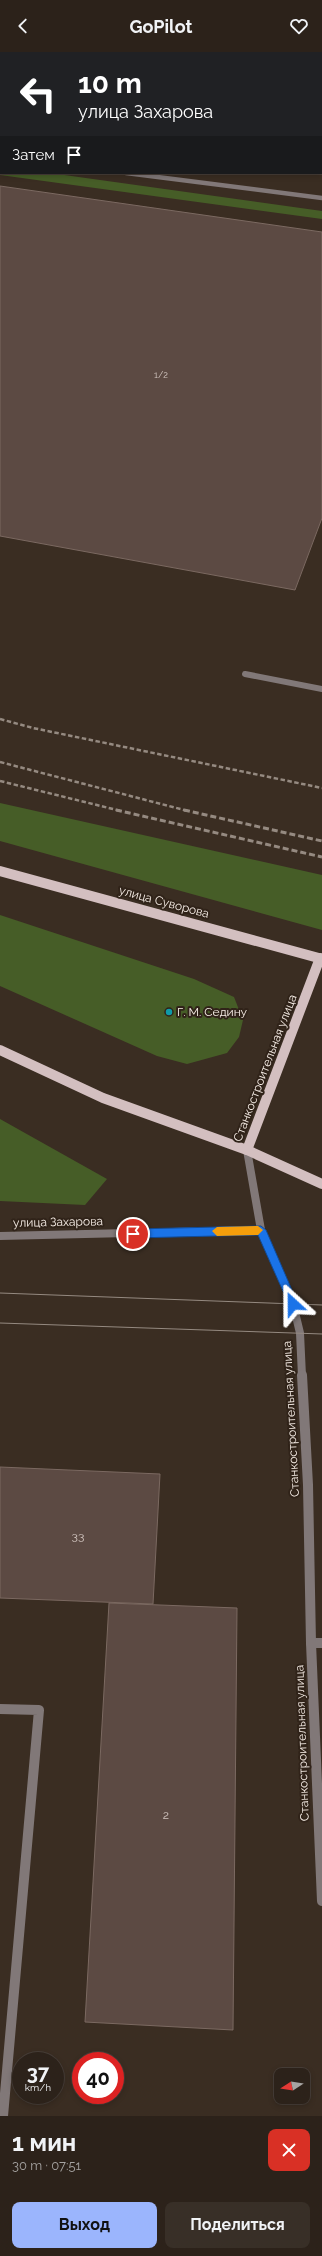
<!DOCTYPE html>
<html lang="ru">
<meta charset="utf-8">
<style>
body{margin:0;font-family:Raleway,sans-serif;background:#382f27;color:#f1f3f6;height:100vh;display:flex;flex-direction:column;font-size:15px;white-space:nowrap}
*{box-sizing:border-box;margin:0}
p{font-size:13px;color:#a6a4a2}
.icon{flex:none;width:22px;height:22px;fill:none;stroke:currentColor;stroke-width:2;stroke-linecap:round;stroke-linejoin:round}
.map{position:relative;height:2064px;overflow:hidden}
.drawer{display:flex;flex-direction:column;background:#2c221a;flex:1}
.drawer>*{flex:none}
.guide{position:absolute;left:0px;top:0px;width:322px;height:122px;box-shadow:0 2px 6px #0003,0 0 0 1px #483f39;background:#202124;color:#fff;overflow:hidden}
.needle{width:26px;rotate:258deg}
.tools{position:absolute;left:274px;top:2016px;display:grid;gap:8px}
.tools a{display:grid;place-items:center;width:36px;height:36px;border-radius:8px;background:#2c221a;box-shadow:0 2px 6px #0003,0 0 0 1px #483f39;font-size:20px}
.speed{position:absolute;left:12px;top:2000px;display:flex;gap:8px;font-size:20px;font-weight:700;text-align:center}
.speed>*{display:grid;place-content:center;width:52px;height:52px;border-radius:50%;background:#2c221a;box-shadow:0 2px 6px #0003,0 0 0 1px #483f39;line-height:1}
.speed small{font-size:10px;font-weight:400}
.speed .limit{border:6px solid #d22;background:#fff;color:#111}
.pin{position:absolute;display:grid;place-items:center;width:34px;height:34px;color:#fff;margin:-17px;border:2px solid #fff;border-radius:50%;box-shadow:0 1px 4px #0007}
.me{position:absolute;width:44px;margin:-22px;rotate:336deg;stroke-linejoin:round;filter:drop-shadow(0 0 3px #0008)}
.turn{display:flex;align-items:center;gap:14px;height:84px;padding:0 12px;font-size:18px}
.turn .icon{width:52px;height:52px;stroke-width:2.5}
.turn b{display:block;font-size:28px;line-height:34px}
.then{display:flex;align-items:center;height:38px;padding:0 12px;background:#0003;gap:8px;font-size:15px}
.round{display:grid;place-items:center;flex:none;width:42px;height:42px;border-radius:8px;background:#382f27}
.summary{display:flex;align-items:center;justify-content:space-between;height:68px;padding:0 12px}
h1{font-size:24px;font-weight:700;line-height:30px}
.button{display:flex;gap:8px;margin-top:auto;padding:8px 12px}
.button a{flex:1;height:46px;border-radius:8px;background:#9bb5fd;color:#111;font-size:16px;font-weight:700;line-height:46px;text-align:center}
.button a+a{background:#382f27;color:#f1f3f6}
header{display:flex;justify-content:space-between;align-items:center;height:52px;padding:0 12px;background:#2c221a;font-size:18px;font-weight:700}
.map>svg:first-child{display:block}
.green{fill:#465d27}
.water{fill:#358daf;stroke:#70abc0}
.building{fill:#5c4a43;stroke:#7b6961}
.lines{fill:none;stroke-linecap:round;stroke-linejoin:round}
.service-far2{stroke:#817878;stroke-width:4.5}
.service-far1{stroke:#817878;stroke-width:6}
.service{stroke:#817878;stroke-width:10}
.tertiary-far1{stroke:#817878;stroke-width:8}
.tertiary{stroke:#817878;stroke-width:10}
.primary{stroke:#d3bfc0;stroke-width:10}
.tram{stroke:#958a81;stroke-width:1}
.rail-far1{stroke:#958a81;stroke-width:2.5;stroke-dasharray:4.5 2.5;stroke-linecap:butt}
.rail{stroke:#958a81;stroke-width:3;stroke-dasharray:6 3;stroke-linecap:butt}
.route{fill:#1a73e8;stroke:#114b97}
.slow{fill:#f59e0b}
.culture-dot{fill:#0f9aa8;stroke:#302319;stroke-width:1.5}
.labels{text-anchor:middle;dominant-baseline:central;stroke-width:4;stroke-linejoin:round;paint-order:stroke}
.far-number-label{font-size:9px;fill:#d2c6c0}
.street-label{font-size:12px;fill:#f9f0e9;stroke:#302319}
.poi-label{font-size:12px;fill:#f9f0e9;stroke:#302319;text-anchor:start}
.near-number-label{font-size:12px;fill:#d2c6c0}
</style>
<header><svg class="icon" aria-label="back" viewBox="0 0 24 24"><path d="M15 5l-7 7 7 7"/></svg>GoPilot<svg class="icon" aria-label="heart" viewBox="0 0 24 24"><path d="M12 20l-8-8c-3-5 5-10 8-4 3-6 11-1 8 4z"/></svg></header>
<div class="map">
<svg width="322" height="2064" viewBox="0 0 322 2064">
<rect width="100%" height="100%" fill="#3a2d22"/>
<g class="green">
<path d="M0,114L1,121H50L322,159V167L0,123Z"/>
<path d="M0,751L322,823V878L0,789Z"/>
<path d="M0,863L194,927L234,945L243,968L239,985L227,1001L187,1012L157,1004L0,934Z"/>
<path d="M0,1067L107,1127L85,1153L0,1149Z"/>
</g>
<path class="water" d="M0,0H322V37L321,1H1L0,46Z"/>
<g class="building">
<path d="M0,134L322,180V466L295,538L0,484Z"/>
<path d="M0,1415L160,1422L153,1552L0,1546Z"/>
<path d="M109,1551L237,1556L233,1978L85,1970Z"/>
</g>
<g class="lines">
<path class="service-far2" d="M126,121L322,146"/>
<path class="service-far1" d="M245,622L322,637"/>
<g class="service">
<path d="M311,1591H322"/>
<path d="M0,1657L39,1658L3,2064"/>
</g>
<g class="tertiary-far1">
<path d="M247,1098L261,1178L293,1252L300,1281L302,1324"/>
<path d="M0,1184L261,1178"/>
</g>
<path class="tertiary" d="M302,1323L308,1433L311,1591L322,1849"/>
<g class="primary">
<path d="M0,819L322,907"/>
<path d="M0,998L103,1046L247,1098L322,1132"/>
<path d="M247,1098L320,906"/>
</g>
<g class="tram">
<path d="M0,1241L322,1253"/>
<path d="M0,1271L322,1282"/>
</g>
<g class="rail-far1">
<path d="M0,667L33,676L322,736"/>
<path d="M0,710L188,759"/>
<path d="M0,729L121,759"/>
</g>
<g class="rail">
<path d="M116,758L322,805"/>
<path d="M184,758L322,789"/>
</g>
</g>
<path class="route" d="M261,1174L266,1178L298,1252L297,1255H290L258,1183L133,1186L128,1182L133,1177Z"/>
<path class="slow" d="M258,1174L263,1178L258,1183L217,1184L212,1179L217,1175Z"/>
<circle class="culture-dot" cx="169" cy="960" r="4"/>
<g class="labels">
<g class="far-number-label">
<text x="161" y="323">1/2</text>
</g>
<g class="street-label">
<text transform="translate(164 850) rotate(15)">улица Суворова</text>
<text transform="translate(265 1016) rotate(-69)">Станкостроительная улица</text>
<text transform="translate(58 1170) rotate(-1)">улица Захарова</text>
<text transform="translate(291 1367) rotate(-93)">Станкостроительная улица</text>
<text transform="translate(302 1691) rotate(-92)">Станкостроительная улица</text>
</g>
<g class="poi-label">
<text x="177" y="960">Г. М. Седину</text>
</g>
<g class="near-number-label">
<text x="78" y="1484">33</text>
<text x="166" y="1763">2</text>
</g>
</g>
</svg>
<div class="tools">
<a><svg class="needle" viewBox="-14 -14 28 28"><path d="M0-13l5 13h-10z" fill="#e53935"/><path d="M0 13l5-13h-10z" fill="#a6a4a2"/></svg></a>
</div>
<div class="speed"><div>37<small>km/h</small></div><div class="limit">40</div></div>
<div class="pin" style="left:133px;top:1182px;background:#d93025"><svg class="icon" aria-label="arrive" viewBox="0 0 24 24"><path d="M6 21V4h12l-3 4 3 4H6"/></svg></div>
<svg class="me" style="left:293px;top:1252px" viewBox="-20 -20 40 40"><path d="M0-17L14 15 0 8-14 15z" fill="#1a73e8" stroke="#fff" stroke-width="4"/></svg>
<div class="guide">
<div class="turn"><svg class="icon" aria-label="left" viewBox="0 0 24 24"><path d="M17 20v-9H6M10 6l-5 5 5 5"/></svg><div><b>10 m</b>улица Захарова</div></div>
<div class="then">Затем<svg class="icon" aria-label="arrive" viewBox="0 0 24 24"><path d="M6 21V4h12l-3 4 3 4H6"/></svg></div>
</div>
</div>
<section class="drawer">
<div class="summary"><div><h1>1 мин</h1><p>30 m · 07:51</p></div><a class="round" style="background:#d93025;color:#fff"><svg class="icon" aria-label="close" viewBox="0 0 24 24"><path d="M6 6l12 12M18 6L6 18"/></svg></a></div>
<div class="button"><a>Выход</a><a>Поделиться</a></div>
</section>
